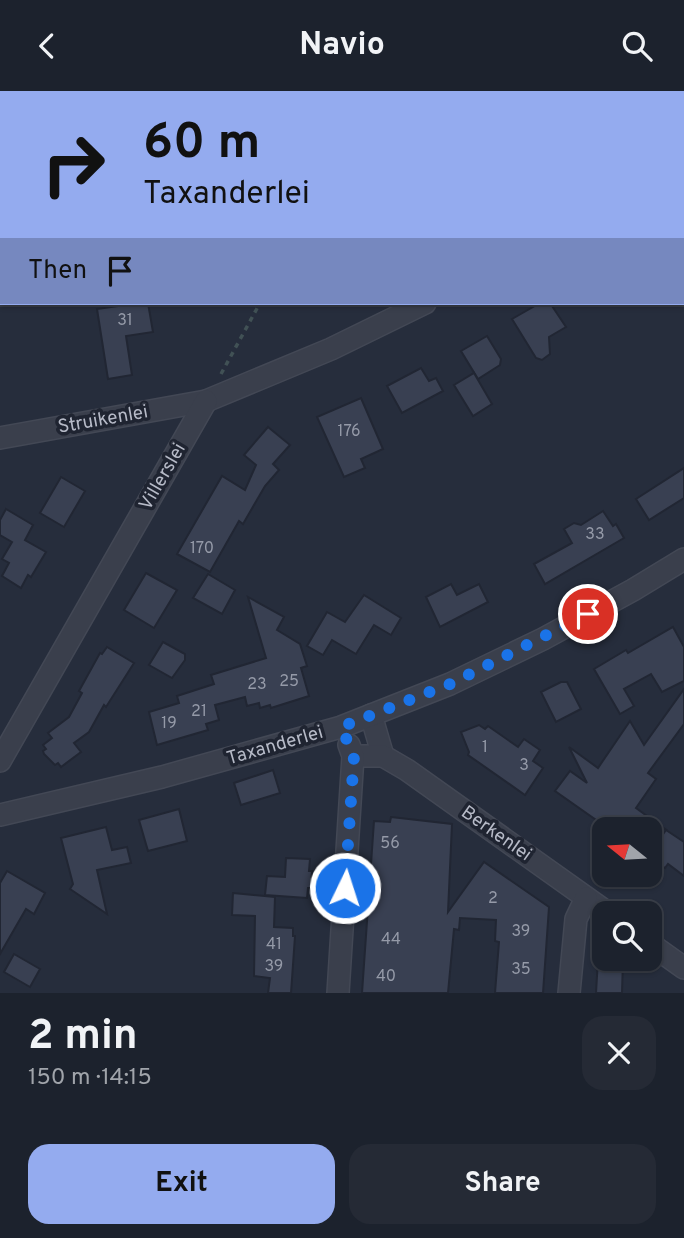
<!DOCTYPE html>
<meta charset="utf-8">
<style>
body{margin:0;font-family:Overpass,sans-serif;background:#252a35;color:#f1f3f6;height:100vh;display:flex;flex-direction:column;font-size:26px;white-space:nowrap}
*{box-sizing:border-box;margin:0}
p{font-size:23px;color:#a0a4aa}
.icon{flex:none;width:38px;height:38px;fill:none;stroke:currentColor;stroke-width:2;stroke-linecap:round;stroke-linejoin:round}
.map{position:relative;height:902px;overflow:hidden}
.sheet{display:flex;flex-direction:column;background:#1c222d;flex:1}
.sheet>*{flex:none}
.top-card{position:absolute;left:0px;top:0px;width:684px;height:214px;box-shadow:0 2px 5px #0004,0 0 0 2px #3a3f49;background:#94abef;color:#111;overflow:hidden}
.needle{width:46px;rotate:288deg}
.fabs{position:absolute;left:592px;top:726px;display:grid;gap:14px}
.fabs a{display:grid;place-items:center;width:70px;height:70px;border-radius:14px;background:#1c222d;box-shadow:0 2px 5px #0004,0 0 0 2px #3a3f49;font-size:35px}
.pin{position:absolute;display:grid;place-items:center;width:60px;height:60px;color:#fff;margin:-30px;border:4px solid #fff;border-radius:50%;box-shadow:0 2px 7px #0007}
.me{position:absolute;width:77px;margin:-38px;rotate:4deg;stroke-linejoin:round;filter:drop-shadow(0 0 5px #0008)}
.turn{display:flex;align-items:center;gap:24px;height:147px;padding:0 28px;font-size:32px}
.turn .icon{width:91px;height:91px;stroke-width:2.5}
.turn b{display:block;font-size:49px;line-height:60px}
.then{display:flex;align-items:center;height:66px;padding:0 28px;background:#0003;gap:14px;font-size:26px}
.round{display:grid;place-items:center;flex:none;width:74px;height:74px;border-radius:21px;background:#252a35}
.overview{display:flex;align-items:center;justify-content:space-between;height:119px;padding:0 28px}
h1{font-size:42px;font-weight:700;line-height:52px}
.primary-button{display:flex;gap:14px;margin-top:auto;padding:14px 28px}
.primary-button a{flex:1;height:80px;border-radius:21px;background:#94abef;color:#111;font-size:28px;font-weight:700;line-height:80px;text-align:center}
.primary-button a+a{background:#252a35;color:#f1f3f6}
header{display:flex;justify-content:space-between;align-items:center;height:91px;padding:0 28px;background:#1c222d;font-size:32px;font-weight:700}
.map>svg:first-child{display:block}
.building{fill:#394052;stroke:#212633;stroke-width:2}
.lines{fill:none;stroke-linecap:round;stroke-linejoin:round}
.minor-casing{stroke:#434855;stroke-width:24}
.path{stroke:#415155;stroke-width:3.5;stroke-dasharray:5 5;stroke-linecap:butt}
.minor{stroke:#3a3f4c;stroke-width:21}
.route{stroke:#1a73e8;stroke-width:12;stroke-dasharray:0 21.6}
.labels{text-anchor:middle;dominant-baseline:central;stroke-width:7;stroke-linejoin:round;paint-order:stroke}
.number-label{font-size:16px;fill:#959aa8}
.street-label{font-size:19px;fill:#b6bac7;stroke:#1f2431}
</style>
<header><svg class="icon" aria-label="back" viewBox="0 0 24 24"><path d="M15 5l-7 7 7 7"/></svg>Navio<svg class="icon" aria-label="search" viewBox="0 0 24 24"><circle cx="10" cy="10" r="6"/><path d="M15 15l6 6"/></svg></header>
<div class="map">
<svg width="684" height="902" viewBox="0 0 684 902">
<rect width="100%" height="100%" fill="#262d3c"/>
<g class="building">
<path d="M126,212H148L153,241L126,245L132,284L108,288L97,218L126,214Z"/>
<path d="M540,212H550L566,236L549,246L550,263L542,269L536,267L512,228Z"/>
<path d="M487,245L501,268L500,274L478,288L461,260Z"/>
<path d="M421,277L429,290L436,287L443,300L402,322L387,295Z"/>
<path d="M474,282L492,313L473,325L454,294Z"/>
<path d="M361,307L383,358L361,368L365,377L344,386L317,326Z"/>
<path d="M268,336L290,354L273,373L279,379L265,395L243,433L239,430L210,481L177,463L222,385L245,399L256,374L244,364Z"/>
<path d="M684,377V407L649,429L636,408Z"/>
<path d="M61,386L85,400L64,436L40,422Z"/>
<path d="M6,418L33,434L25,449L46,461L31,486L28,484L21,497L2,485L9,472L2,468L12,451L0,444V429Z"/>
<path d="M603,420L613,435L616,433L624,447L545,493L534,473L572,452L564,438L574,432L581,434Z"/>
<path d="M146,482L177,499L154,537L124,519Z"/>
<path d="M208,483L235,499L222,523L193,507Z"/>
<path d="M451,493L457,504L479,493L488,511L440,536L426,506Z"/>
<path d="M364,504L401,527L391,544L374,534L356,563L332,549L323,564L307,555L327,521L345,531Z"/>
<path d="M248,506L284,526L277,539L300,553L307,575L301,577L309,605L271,617L270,614L260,617L259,612L247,615L245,606L215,614L219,629L206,633L208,639L157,654L149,621L179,612L177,605L214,593L211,584L266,567Z"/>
<path d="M673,536L684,556V590L662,601L651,583L624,598L634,615L620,623L594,578L626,559L628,562Z"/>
<path d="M163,551L185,563V569L172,587L149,574Z"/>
<path d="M107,556L134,572L106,616L104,614L89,641L74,652L81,661L61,676L58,672L55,674L44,663L43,660L46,658L43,654L52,647L48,642L69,626L82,602L79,600L100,562L102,563Z"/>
<path d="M561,591H567L581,618L556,631L541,601Z"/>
<path d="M684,598V633L648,682L656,688L636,717L665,738H609L555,700L570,680L587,692L569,656L598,677L630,630L644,654Z"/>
<path d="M479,634L485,638L488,635L518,656L524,648L540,659L533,670L543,677L525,704L468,664L469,661L461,641Z"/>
<path d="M273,679L280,702L241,714L234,692Z"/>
<path d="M179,718L187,750L148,760L139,729Z"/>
<path d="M391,726L452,733L448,821L484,771L549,816L543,902H495L499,851L495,850L496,829L460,827L459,839L454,838L448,902H362L374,730L390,731Z"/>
<path d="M106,736L112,759L127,756L131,772L97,779L107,823L70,798L73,793L61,747Z"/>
<path d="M666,739L684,751V785L668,773L665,777L649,767V763Z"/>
<path d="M286,767L310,768L309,780H312L311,797H308L307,807L265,804L267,785L285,786Z"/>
<path d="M7,780L45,802L34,823L26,818L0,863V792Z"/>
<path d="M233,802L275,806L274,836L293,837V845H295L291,902H268L270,887L254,885L255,825L232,824Z"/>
<path d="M14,863L40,878L30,896L4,881Z"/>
<path d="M598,868H623L622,902H596Z"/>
</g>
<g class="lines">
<g class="minor-casing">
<g id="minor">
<path d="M554,2L555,0"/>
<path d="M663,2L664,0"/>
<path d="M0,347L206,310L331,258L425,212"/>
<path d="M371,624L383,665"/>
<path d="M353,665H383L407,679L608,822"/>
<path d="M0,670L206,310"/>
<path d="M0,724L162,686L341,636L450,593L543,548L633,499L684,468"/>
<path d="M649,852L684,877"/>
<path d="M338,902L353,665L349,654"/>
<path d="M569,902L576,828L586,807"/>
</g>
</g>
<g class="path">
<path d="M336,2L338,0"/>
<path d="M221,283L260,212"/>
</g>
<use href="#minor" class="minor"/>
</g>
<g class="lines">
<path class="route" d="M345,797L354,665L341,636L450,593L588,523"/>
</g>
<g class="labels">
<g class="number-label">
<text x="125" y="230">31</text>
<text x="349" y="341">176</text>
<text x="595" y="444">33</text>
<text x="202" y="458">170</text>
<text x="289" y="591">25</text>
<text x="257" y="594">23</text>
<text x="199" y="621">21</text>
<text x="169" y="633">19</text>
<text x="485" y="657">1</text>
<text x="524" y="675">3</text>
<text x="390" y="753">56</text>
<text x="493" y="808">2</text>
<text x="521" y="841">39</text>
<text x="391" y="849">44</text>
<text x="274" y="854">41</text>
<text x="274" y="876">39</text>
<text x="521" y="879">35</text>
<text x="386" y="886">40</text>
</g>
<g class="street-label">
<text transform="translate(103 329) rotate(-10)">Struikenlei</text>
<text transform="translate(163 386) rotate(-60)">Villerslei</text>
<text transform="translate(275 655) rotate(-16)">Taxanderlei</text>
<text transform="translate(496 743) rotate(35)">Berkenlei</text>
</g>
</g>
</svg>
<div class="fabs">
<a><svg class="needle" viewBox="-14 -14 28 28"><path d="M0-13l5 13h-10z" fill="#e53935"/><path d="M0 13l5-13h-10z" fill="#a0a4aa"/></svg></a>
<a><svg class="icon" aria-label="search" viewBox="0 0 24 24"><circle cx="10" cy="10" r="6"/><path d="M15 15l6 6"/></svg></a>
</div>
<div class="pin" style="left:588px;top:523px;background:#d93025"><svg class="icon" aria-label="arrive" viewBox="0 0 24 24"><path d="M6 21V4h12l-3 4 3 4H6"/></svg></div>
<svg class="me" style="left:345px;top:797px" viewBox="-20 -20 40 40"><circle r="17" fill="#1a73e8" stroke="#fff" stroke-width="3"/><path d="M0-11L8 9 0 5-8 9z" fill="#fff"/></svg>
<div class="top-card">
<div class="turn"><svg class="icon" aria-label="right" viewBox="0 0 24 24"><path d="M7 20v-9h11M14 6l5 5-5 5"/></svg><div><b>60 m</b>Taxanderlei</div></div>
<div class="then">Then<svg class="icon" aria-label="arrive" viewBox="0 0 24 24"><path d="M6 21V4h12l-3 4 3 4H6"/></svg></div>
</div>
</div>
<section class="sheet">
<div class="overview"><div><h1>2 min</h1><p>150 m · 14:15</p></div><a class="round"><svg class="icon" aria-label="close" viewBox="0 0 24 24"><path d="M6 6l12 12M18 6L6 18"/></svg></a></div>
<div class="primary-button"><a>Exit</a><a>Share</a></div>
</section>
